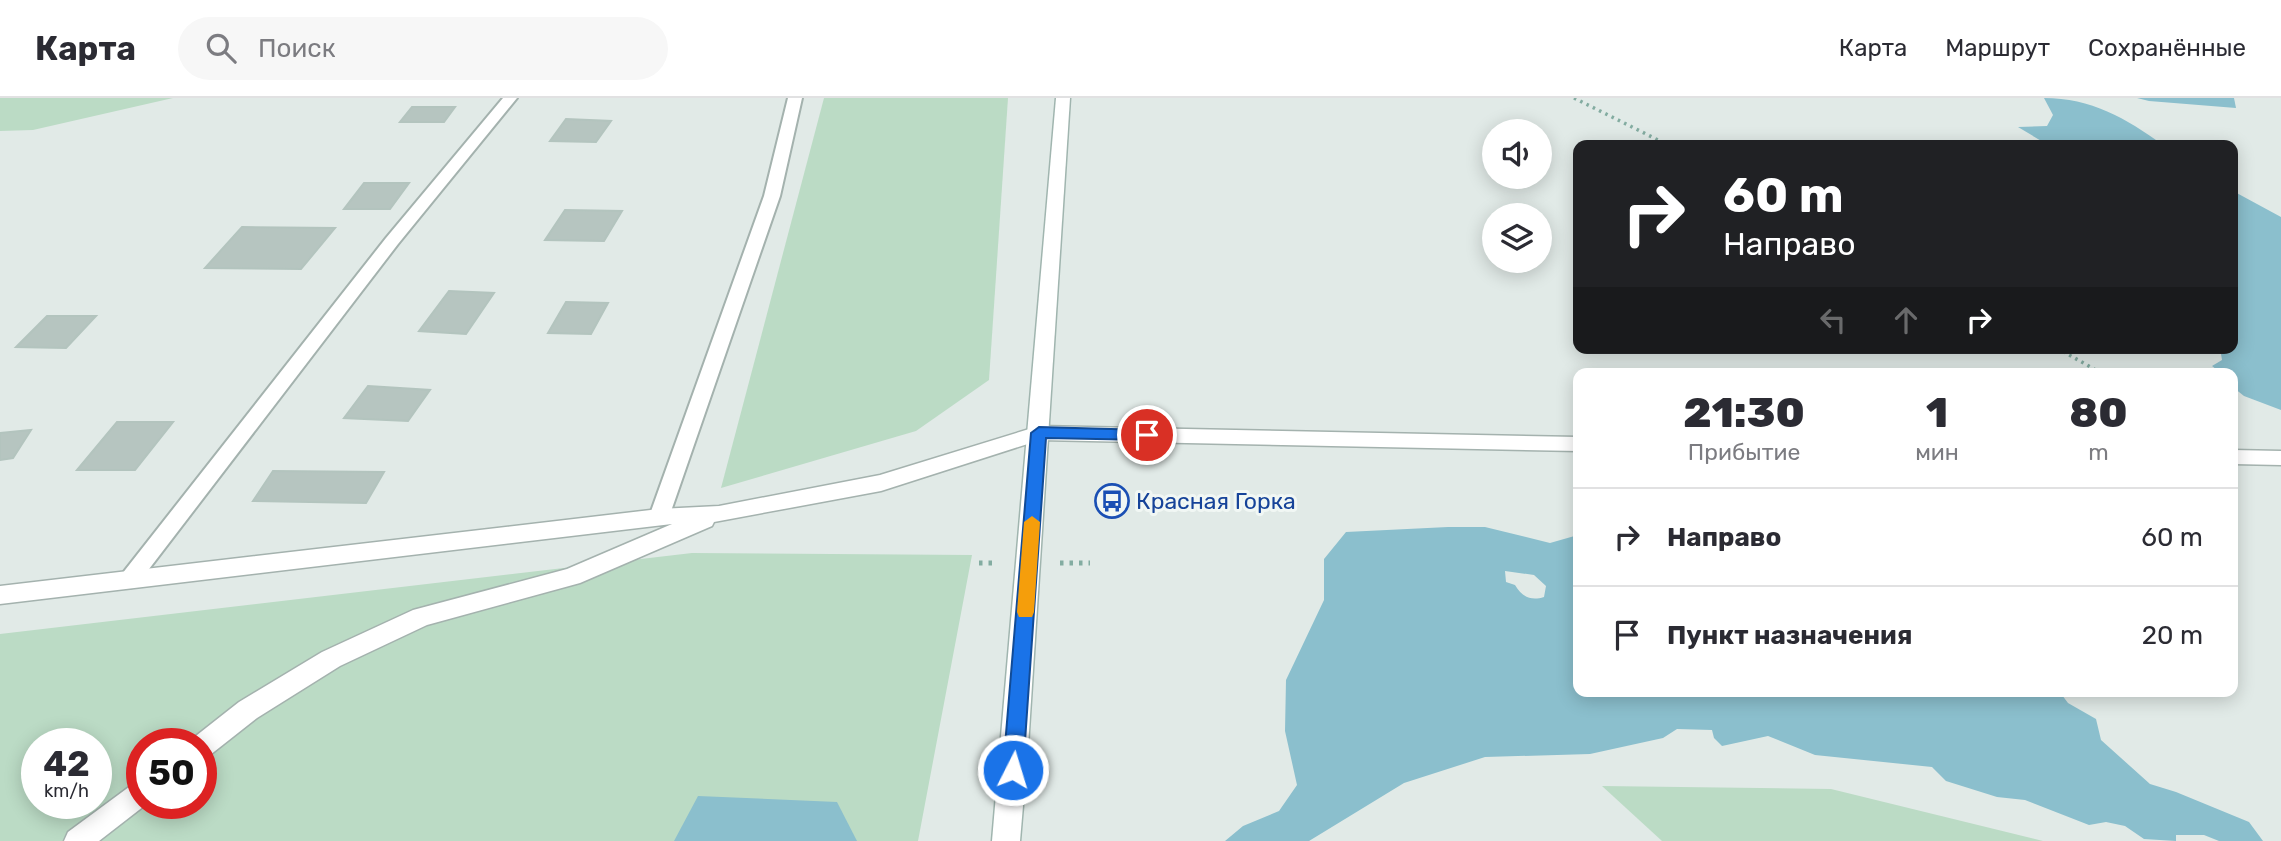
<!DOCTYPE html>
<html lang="ru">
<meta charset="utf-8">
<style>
body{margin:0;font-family:Rubik,sans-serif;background:#f7f7f7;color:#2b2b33;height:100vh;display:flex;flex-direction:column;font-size:26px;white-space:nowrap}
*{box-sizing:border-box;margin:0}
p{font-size:23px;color:#7c7c81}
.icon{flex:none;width:38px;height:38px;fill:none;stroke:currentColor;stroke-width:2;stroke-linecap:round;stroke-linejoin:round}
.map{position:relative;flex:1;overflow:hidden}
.drawer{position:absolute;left:1573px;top:270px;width:665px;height:329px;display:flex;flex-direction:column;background:#fff;border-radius:14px;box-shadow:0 4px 18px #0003}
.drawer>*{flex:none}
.guide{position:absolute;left:1573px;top:42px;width:665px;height:214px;border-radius:14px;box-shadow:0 4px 18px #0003;background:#202124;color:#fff;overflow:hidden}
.buttons{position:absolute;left:1482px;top:21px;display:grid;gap:14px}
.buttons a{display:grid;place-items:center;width:70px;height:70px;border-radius:50%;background:#fff;box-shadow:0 4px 18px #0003;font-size:35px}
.speed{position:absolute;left:21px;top:630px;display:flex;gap:14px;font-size:35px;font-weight:700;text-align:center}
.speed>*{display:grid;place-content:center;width:91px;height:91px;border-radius:50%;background:#fff;box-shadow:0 4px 18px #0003;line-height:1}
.speed small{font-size:18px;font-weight:400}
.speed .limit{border:10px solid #d22;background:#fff;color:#111}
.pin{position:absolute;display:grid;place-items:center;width:60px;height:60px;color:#fff;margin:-30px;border:4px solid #fff;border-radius:50%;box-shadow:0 2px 7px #0007}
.me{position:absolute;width:77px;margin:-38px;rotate:5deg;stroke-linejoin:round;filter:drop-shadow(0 0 5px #0008)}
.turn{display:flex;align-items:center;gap:24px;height:147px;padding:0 35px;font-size:32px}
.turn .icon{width:91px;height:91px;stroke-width:2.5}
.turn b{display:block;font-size:49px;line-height:60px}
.lanes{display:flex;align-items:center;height:66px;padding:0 35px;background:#0003;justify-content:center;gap:35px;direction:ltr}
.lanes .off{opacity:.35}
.eta{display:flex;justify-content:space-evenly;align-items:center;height:119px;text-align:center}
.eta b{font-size:42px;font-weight:800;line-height:49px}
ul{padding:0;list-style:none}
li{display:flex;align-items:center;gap:21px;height:98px;padding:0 35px;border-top:2px solid #e1e1e2}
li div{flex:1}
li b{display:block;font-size:26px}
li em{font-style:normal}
header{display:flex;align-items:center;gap:42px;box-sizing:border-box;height:98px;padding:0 35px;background:#fff;border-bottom:2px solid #e1e1e2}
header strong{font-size:33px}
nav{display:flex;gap:38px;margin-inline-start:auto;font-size:24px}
.search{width:490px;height:63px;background:#f7f7f7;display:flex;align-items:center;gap:18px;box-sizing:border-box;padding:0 24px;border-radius:38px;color:#7c7c81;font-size:26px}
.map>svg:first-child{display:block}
.green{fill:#bbdbc5;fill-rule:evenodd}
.water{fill:#8bbfcd;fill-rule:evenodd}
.building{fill:#b6c5c0;stroke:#b3c4be;stroke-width:2}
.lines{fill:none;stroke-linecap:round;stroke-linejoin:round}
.service-casing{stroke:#a4b2ae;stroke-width:4}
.minor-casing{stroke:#a4b2ae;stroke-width:3}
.secondary-casing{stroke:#a0b5af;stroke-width:3}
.path-far1{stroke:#83aca1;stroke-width:3.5;stroke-dasharray:2.5 4.5;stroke-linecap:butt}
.path{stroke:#83aca1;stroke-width:5;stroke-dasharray:3.5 6;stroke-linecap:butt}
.service{fill:#fff;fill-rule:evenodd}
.minor{fill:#fff;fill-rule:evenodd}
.secondary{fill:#fff;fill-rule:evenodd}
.route{fill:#1a73e8;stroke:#114b97;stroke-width:2}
.slow{fill:#f59e0b}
.labels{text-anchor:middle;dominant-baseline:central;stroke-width:6;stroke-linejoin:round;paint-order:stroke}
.transit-label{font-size:23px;fill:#164399;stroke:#f1f7f4;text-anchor:start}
</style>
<header>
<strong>Карта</strong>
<div class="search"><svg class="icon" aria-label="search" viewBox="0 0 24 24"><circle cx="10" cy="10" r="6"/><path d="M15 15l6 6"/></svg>Поиск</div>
<nav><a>Карта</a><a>Маршрут</a><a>Сохранённые</a></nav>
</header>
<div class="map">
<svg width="2281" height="743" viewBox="0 0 2281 743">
<rect width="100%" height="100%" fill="#e1eae7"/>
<g class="green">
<path d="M0,0H173L33,32L0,33Z"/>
<path d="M824,0H1008L989,282L916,333L721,390Z"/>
<path d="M692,455L972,457L918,743H0V536ZM37,646H96V705H37ZM142,646H201V705H142Z"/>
<path d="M1602,688L1831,691L2043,743H1662Z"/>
</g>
<g class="water">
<path d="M2044,0C2091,0 2126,20 2163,47H2043V44L2018,29L2047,28L2053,17Z"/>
<path d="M2137,0H2234L2236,10L2149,3Z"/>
<path d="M2233,93L2281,119V312L2244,298L2234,290L2233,275H2221L2212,268L2222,262L2220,250H2233Z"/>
<path d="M1448,429H1485L1550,445L1578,437V593H2059L2068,605L2096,621L2101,642L2150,686L2176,694L2249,724L2263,743H2219L2204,737H2176V743L2144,741L2125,728L2106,724L2089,727L2025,702L1997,699L1946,683L1932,669L1815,657L1768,638L1722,648L1714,640L1712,632L1677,631L1663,640L1590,656L1485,659L1404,685L1309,743H1225L1243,728L1279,713L1297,687L1285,633L1286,582L1324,502V461L1346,434ZM1505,473L1534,477L1546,488L1544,499C1531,503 1522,499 1515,487L1506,484Z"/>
<path d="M698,698L837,704L857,743H674Z"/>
</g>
<g class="building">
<path d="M412,9H455L444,24H400Z"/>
<path d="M566,21L611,23L596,44L550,43Z"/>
<path d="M364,85H409L390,111H344Z"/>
<path d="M565,112L622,113L604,143L545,142Z"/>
<path d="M242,129L335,130L301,171L205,170Z"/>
<path d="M449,193L494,195L466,236L419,233Z"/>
<path d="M566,204L608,205L591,236L548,235Z"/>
<path d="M47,218H96L66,250L16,249Z"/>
<path d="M368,288L430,292L408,323L344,320Z"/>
<path d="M117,324H173L135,372H77Z"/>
<path d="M31,332L13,360L0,362V335Z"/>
<path d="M273,373L384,374L366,405L253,403Z"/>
</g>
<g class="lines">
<g class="service-casing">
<g id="service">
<path d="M503,0H517L398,146L136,488L129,490L122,488L119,482L122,476L386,140Z"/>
<path d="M788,0H802L780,98L669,419L666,424L659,426L652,424L649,419L764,98Z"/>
</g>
</g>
<g class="minor-casing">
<g id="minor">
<path d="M1039,328L1578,339V353L1040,342L881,393L714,424L712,428L580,485L427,527L340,568L257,620L210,657L201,660V646H190L192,641L239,604L322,554L413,512L567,471L672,426L0,506V488L659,411L719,408L880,377Z"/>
<path d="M2233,352L2281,353V367L2233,366Z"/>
<path d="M142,682V705H148L99,743H64L68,734L133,686Z"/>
</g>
</g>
<g class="secondary-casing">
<path id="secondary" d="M1056,0H1070L1028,649L1020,743H992Z"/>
</g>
<g class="path-far1">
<path d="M1574,0L1668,47"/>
<path d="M2057,250L2101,275"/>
</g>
<g class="path">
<path d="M979,465H996"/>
<path d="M1060,465H1090"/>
</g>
<use href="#service" class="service"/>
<use href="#minor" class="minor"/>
<use href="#secondary" class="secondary"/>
</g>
<path class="route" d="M1039,329L1147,332L1154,337L1147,342L1046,340L1023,672L1020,679L1013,681L1006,679L1003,672L1031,335Z"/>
<path class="slow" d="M1032,418L1040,424L1034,514L1032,519H1019L1017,514L1024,424Z"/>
<defs>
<g id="bus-ring" transform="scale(1.75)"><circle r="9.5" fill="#f1f7f4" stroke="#1a4fb4" stroke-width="1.5"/><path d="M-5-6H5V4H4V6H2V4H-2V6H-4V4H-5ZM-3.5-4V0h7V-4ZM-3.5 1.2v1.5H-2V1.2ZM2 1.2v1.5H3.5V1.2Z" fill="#1a4fb4"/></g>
</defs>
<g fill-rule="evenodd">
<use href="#bus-ring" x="1112" y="403"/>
</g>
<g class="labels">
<g class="transit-label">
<text x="1136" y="403">Красная Горка</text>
</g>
</g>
</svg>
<div class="buttons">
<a><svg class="icon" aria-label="sound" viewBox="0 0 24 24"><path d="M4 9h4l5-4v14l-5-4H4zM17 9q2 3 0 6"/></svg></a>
<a><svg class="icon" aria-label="layers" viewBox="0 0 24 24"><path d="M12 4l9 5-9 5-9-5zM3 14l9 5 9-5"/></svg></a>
</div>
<div class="speed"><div>42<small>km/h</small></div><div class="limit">50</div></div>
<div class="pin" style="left:1147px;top:337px;background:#d93025"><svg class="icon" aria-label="arrive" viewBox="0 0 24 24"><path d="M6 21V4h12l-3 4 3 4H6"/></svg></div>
<svg class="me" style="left:1013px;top:672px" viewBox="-20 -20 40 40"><circle r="17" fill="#1a73e8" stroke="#fff" stroke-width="3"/><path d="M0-11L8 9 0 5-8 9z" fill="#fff"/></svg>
<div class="guide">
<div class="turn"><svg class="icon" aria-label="right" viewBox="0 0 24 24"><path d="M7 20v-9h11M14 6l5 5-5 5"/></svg><div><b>60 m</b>Направо</div></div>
<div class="lanes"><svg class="icon off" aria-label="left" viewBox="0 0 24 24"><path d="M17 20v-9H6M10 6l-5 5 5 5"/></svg><svg class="icon off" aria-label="ahead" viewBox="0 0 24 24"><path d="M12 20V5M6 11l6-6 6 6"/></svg><svg class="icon" aria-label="right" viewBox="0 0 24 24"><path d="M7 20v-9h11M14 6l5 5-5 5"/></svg></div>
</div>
<section class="drawer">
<div class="eta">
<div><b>21:30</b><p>Прибытие</p></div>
<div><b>1</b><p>мин</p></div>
<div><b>80</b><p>m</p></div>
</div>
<ul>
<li><svg class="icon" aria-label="right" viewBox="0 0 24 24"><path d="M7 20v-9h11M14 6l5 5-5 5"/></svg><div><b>Направо</b></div><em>60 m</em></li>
<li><svg class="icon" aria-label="arrive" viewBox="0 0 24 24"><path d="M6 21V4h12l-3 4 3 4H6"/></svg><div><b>Пункт назначения</b></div><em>20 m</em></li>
</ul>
</section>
</div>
